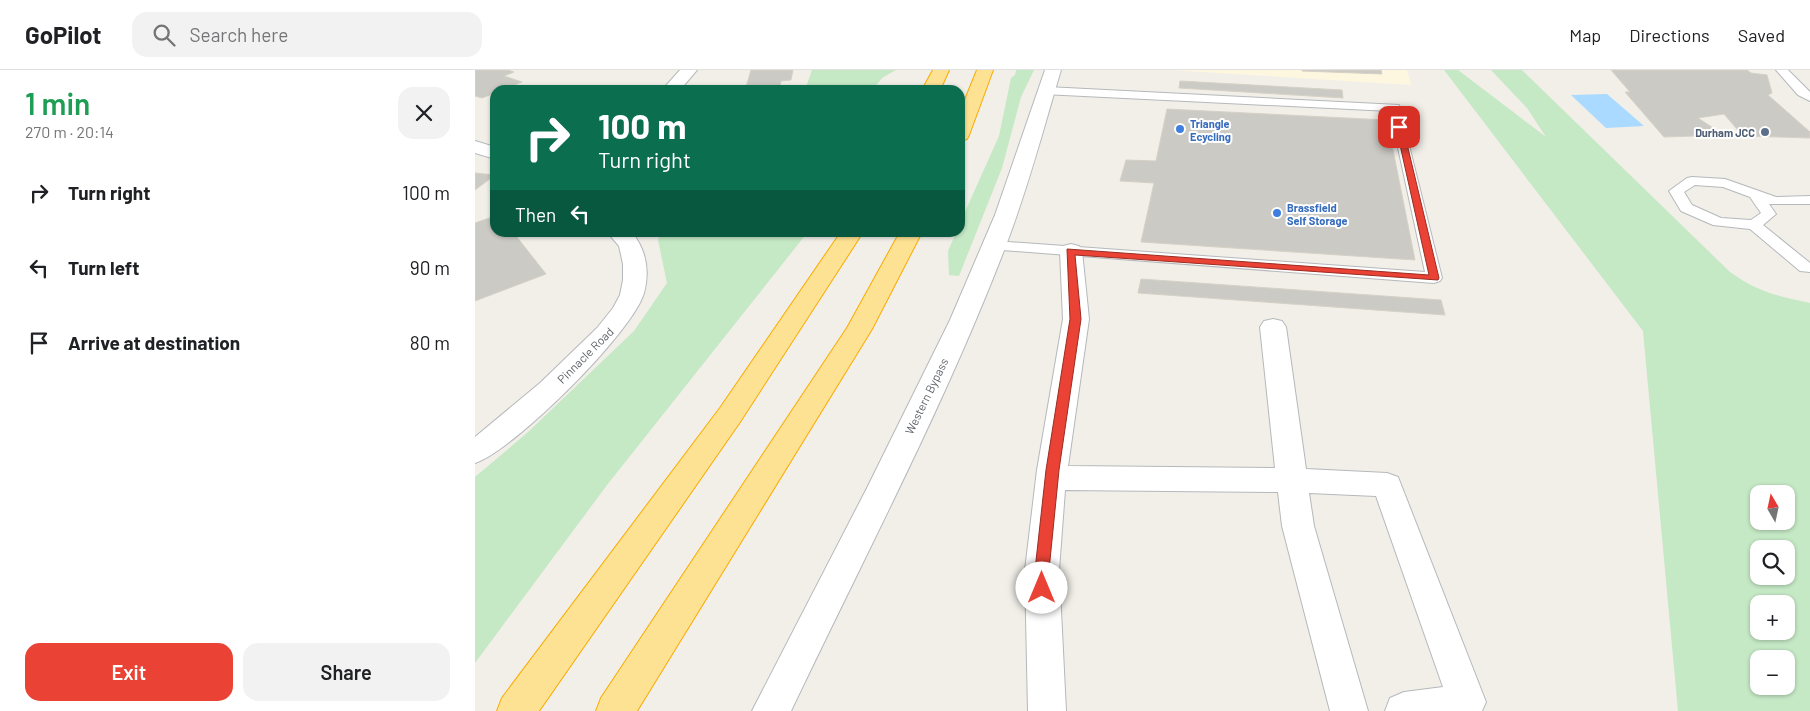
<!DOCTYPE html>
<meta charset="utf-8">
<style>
body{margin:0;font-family:Barlow,sans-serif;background:#f2f2f2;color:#202124;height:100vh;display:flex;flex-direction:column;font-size:19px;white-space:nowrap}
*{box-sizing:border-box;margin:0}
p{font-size:16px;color:#757577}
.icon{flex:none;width:28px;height:28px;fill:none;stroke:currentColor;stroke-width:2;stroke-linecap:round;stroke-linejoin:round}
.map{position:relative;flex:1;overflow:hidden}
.sheet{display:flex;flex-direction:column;background:#fff;width:475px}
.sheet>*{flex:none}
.top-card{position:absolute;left:15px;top:15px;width:475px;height:152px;border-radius:15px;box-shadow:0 1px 4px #0004;background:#0b6e4f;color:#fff;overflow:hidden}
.needle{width:32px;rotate:351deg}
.controls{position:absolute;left:1275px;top:415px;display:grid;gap:10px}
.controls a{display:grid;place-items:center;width:45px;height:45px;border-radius:10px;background:#fff;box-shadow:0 1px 4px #0004;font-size:25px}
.pin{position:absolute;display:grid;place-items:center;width:42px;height:42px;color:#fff;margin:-21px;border-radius:10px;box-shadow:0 2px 8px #0006}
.me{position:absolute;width:55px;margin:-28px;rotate:0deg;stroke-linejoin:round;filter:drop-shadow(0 0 4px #0008)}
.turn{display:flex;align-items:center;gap:18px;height:105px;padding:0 25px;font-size:22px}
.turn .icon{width:65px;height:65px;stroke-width:2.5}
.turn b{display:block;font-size:35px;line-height:42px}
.then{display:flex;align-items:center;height:48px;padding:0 25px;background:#0003;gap:10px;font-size:19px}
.round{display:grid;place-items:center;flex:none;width:52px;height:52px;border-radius:15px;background:#f2f2f2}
.headline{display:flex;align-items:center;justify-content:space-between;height:85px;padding:0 25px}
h1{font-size:30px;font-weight:600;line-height:38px;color:#1e9e55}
.action{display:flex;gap:10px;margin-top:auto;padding:10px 25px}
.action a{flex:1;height:58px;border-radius:15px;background:#ea4335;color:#fff;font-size:20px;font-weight:600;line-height:58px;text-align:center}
.action a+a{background:#f2f2f2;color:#202124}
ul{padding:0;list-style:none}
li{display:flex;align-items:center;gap:15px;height:75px;padding:0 25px}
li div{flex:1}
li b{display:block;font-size:19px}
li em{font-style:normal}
header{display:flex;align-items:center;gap:30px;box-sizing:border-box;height:70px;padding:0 25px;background:#fff;border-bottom:1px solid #e0e0e0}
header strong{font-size:24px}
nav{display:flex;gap:28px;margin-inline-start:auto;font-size:18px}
.search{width:350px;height:45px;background:#f2f2f2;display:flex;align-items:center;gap:12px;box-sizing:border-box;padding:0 18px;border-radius:15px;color:#757577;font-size:19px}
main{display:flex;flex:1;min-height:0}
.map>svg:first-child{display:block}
.commercial{fill:#fef7e0}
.green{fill:#c5e8c5;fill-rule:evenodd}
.water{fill:#aadaff}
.building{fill:#cccac5;stroke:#d6d1c6}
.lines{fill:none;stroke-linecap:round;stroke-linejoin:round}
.service-casing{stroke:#b5b8bc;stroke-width:2}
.minor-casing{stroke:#b5b8bc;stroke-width:2}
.tertiary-casing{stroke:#b5b8bc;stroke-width:2}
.motorway-casing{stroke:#f9ab00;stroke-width:2}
.service{fill:#fff;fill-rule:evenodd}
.minor{fill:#fff;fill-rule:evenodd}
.tertiary{fill:#fff;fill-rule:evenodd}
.motorway{fill:#fde293;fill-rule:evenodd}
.route{fill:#ea4335;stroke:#982c22}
.shop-dot{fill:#3f7fe0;stroke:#fff;stroke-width:2}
.service-dot{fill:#5c6f8a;stroke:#fff;stroke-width:2}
.labels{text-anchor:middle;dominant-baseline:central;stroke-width:4;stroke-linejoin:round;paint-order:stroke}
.far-shop-label{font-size:11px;font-weight:bold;fill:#366cbe;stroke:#fff;text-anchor:start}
.far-service-label{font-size:11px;font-weight:bold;fill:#4e5e75;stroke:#fff;text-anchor:end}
.street-label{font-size:12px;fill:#5f6368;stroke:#fff}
</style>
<header>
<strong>GoPilot</strong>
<div class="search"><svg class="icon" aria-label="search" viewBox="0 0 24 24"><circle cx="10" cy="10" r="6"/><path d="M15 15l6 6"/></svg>Search here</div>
<nav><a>Map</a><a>Directions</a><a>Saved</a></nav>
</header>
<main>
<section class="sheet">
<div class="headline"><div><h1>1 min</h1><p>270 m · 20:14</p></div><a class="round"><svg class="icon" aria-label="close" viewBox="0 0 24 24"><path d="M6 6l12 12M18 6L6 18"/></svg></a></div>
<ul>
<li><svg class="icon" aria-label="right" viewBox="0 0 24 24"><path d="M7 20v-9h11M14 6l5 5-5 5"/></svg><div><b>Turn right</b></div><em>100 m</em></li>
<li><svg class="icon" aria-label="left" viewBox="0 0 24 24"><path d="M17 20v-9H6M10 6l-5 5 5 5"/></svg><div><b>Turn left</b></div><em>90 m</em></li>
<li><svg class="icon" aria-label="arrive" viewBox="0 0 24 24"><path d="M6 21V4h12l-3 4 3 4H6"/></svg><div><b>Arrive at destination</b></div><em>80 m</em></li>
</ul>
<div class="action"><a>Exit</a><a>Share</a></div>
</section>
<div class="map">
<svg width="1335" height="641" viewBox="0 0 1335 641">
<rect width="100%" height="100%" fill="#f1efe8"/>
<path class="commercial" d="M695,0H932L936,15Z"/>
<g class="green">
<path d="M337,0H421L407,8L397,20H330Z"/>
<path d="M541,0H559L546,27L527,98L484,206L474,205L473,181L481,163L485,162V153L524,66L536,8L540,5Z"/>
<path d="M969,0H983L1071,67L1052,38L1016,0H1047L1255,202C1283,222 1302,226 1335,233V641H1203L1168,261ZM1284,424H1311V451H1284ZM1284,479H1311V506H1284ZM1284,534H1311V561H1284ZM1284,589H1311V616H1284Z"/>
<path d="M185,163H332L132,415L0,593V407L52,363L159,261L192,213L183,170Z"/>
</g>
<path class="water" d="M1132,24L1169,56L1131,58L1096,25Z"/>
<g class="building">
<path d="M0,0H33L39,2L29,6L47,12L27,20H20V23L7,28L0,26Z"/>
<path d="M276,0H318L316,10L306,11L304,20H263V17H271Z"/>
<path d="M827,0H906L907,4L827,1Z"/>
<path d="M1136,0H1272L1276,3L1292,5L1297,23L1293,25L1335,62V68L1268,66L1249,44L1223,48L1249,65L1189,67L1150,22H1155Z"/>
<path d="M705,11L867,20L868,28L704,18Z"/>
<path d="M692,39L912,50L940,190L666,172L679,113L645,111L651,90L681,91Z"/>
<path d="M0,103L20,105L0,120Z"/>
<path d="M20,146V162H38L71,204L0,231V153Z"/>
<path d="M666,209L966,230L970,245L663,223Z"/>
</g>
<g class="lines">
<g class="service-casing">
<g id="service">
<path d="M1301,0H1313L1335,22V31L1323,25Z"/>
<path d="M572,17L924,35L967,208L965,211L959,213L514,179L511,176L514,173L519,171L950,202L915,41L568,24L566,21L568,18Z"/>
<path d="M1217,107L1250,109L1301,127L1335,126V134H1294L1301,144L1288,155L1335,193V202L1325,201L1275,159L1238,155L1206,141L1194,121L1212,108ZM1220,115L1248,117L1275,127L1286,143L1276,150L1246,148L1217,135L1209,122Z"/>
</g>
</g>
<g class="minor-casing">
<g id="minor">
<path d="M205,0H222L205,20H187Z"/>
<path d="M0,71L20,77V89L0,83Z"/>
<path d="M132,162H157C171,180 175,201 169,223C158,262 38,381 0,393V367L65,313L122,258L138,238L145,225L148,210V194L144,176Z"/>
<path d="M596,174L604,176L607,181L614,249L593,396L800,398L785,257L789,251L798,249L807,251L811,257L831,399L912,403L923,407L1011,632L1007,641H910L915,628L929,622L968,617L901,426L834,423L839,456L893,641H855L807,456L803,422L590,420L584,500L591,641H553L550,500L562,400L588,249L585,181L588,176Z"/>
</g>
</g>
<g class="tertiary-casing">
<path id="tertiary" d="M570,0H586C569,57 554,114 533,170C472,331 390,485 316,641H277L392,418L475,250L520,145Z"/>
</g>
<g class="motorway-casing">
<g id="motorway">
<path d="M458,0H474L465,20H447Z"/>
<path d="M502,0H518L494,65L492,69L485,71V42Z"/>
<path d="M366,162H388L265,352L64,641H22L27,628L245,338Z"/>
<path d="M425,162H447L397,259L162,641H121L126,628L372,258Z"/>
</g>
</g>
<use href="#service" class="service"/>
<use href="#minor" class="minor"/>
<use href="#tertiary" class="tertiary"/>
<use href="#motorway" class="motorway"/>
</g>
<path class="route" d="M924,55L928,57L964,208L963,210L600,185L606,249L584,400L574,500V518L572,522L567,524L562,522L560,518V500L571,400L595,249L592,179L954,205L921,57Z"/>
<g class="shop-dot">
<circle cx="705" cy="59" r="5"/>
<circle cx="802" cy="143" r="5"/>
</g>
<circle class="service-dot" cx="1290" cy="62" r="5"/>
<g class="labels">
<g class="far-shop-label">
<text x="715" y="53">Triangle<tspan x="715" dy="13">Ecycling</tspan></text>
<text x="812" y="137">Brassfield<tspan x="812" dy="13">Self Storage</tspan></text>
</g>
<g class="far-service-label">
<text x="1280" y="62">Durham JCC</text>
</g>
<g class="street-label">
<text transform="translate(110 285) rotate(-45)">Pinnacle Road</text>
<text transform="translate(451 326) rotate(-64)">Western Bypass</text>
</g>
</g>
</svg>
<div class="controls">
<a><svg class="needle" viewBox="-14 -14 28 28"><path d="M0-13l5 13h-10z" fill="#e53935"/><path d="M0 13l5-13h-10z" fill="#757577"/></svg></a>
<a><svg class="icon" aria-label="search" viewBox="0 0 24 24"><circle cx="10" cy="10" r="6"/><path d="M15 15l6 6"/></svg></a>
<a>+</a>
<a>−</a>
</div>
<div class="pin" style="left:924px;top:57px;background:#d93025"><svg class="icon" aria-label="arrive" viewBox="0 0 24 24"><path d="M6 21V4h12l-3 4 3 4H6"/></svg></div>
<svg class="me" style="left:567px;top:518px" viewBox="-20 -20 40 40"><circle r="19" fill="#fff"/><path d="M0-13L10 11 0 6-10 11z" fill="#ea4335"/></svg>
<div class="top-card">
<div class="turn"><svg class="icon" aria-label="right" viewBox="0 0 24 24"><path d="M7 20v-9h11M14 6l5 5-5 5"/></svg><div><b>100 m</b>Turn right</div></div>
<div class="then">Then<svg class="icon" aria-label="left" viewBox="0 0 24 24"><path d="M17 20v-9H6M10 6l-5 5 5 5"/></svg></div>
</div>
</div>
</main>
